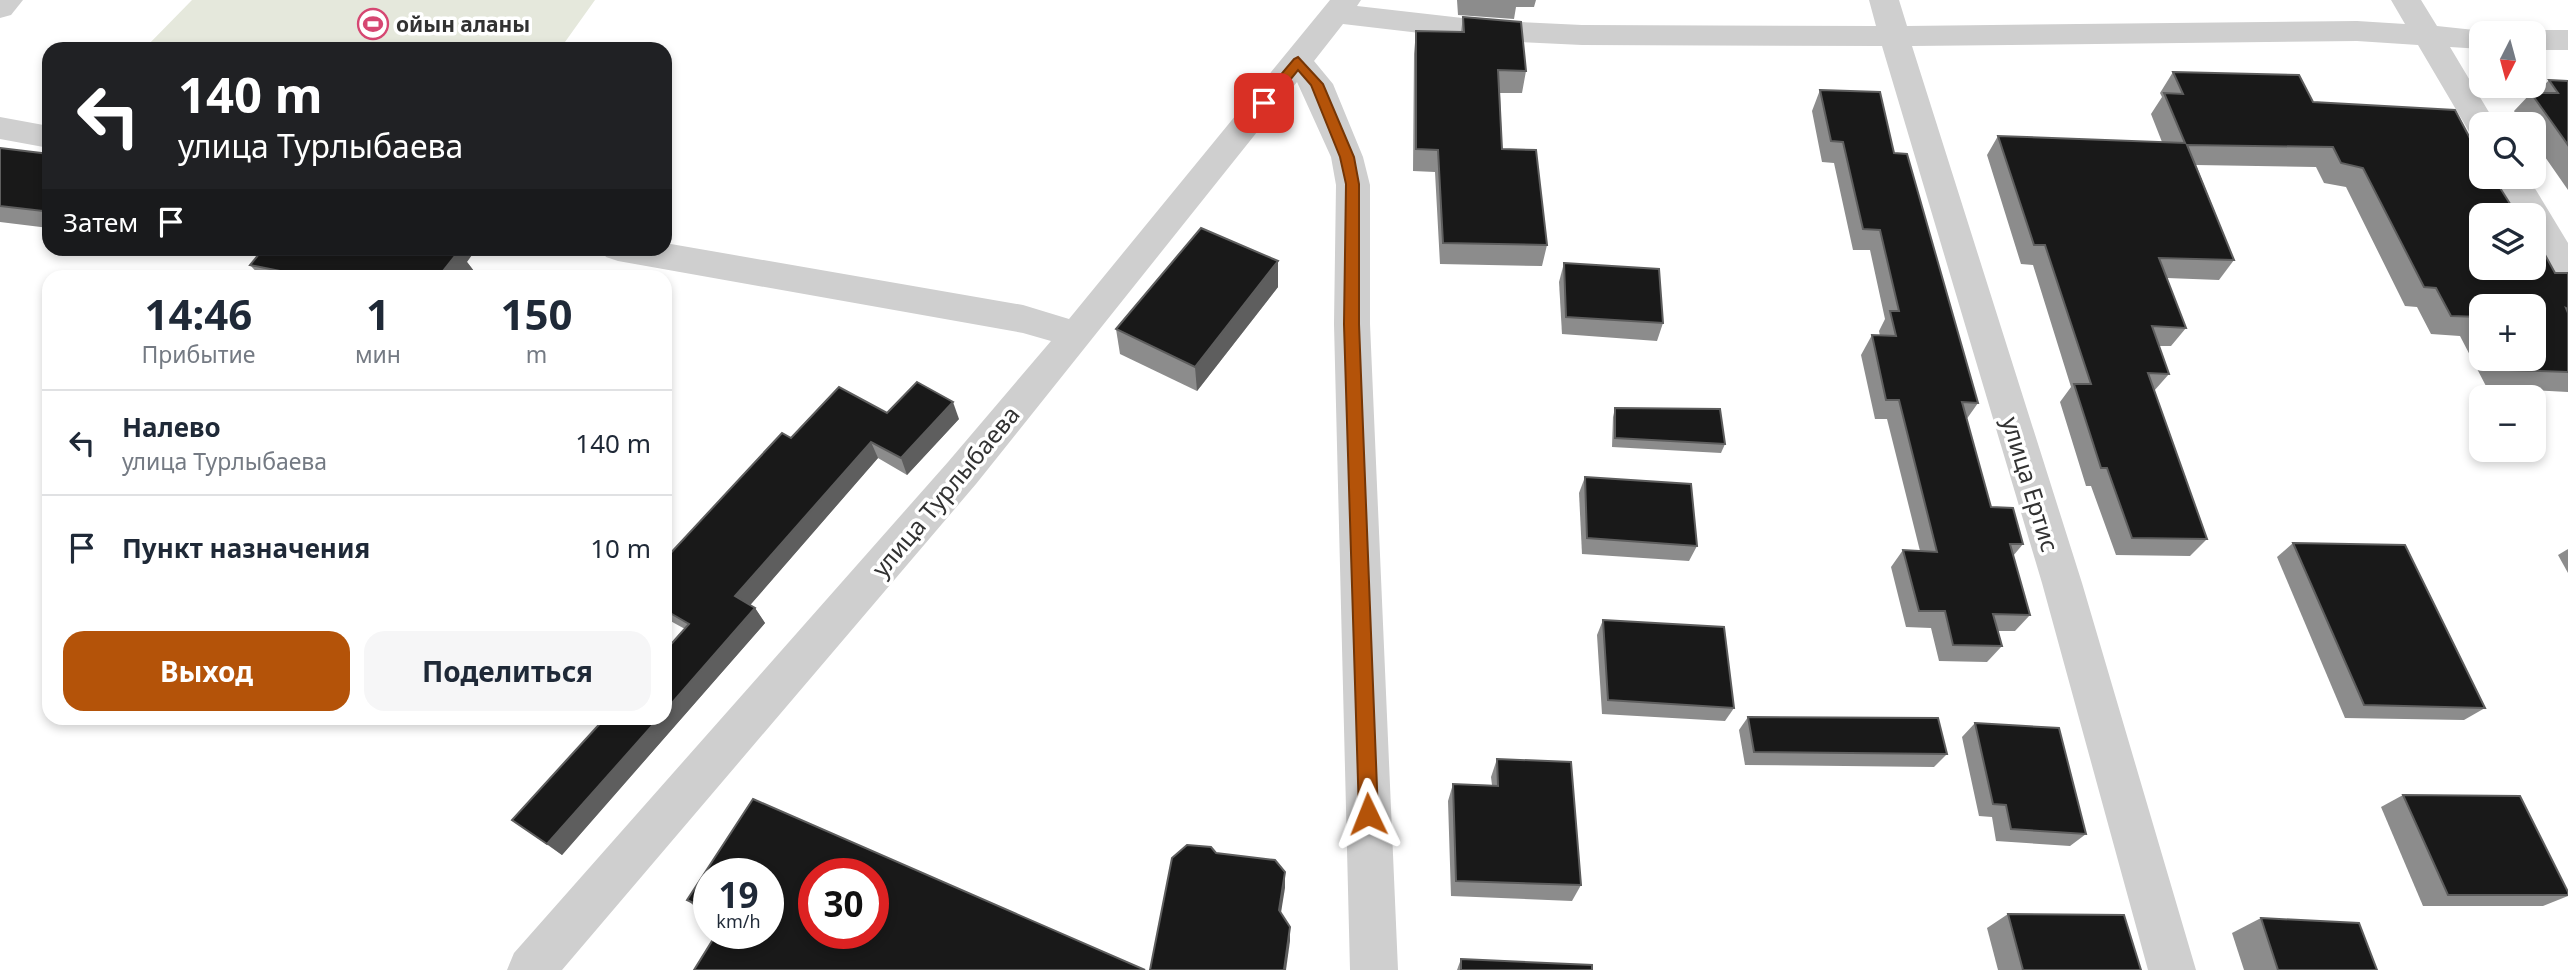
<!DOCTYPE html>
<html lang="ru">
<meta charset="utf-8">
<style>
body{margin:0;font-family:"Noto Sans",sans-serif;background:#f6f6f7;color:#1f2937;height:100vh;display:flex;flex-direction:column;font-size:26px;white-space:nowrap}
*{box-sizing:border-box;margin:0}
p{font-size:23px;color:#747a83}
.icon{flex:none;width:38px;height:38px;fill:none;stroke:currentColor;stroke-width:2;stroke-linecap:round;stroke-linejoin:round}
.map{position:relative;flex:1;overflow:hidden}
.side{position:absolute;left:42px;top:270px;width:630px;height:455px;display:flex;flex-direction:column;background:#fff;border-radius:21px;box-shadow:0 4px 10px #0003}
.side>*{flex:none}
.top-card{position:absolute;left:42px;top:42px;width:630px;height:214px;border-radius:21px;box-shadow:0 4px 10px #0003;background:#202124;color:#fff;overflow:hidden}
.needle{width:46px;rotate:186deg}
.buttons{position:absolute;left:2469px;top:21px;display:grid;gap:14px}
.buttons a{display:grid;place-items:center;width:77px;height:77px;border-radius:14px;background:#fff;box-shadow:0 4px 10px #0003;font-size:35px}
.speed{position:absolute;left:693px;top:858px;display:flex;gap:14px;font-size:35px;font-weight:700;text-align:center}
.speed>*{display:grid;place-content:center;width:91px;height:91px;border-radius:50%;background:#fff;box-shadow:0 4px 10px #0003;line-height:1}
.speed small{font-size:18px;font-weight:400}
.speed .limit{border:10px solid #d22;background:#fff;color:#111}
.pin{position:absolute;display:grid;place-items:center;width:60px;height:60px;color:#fff;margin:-30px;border-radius:14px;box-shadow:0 4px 10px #0006}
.me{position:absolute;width:77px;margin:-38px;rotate:358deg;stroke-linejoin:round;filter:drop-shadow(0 0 5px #0008)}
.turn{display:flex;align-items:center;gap:24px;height:147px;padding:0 21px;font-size:32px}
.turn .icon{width:91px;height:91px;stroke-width:2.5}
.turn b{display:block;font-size:49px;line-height:60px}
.then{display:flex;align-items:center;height:66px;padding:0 21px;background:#0003;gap:14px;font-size:26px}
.eta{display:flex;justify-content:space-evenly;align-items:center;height:119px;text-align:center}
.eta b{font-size:42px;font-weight:700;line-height:49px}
.primary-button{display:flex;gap:14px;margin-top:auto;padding:14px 21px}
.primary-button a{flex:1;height:80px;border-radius:21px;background:#b45309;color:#fff;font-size:28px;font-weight:700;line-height:80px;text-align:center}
.primary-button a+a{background:#f6f6f7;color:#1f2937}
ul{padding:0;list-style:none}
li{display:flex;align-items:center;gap:21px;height:105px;padding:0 21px;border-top:2px solid #e0e1e3}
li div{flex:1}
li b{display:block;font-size:26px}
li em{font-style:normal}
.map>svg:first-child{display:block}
.green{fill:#e5e8dc}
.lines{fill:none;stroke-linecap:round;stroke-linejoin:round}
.minor{fill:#cfcfcf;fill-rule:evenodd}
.wall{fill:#8c8c8c;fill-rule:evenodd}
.shaded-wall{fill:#5e5e5e}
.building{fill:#191919;stroke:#5e5e5e;stroke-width:2;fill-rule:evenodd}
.route{fill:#b45309;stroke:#753606;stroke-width:2}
.labels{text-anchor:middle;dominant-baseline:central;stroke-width:7;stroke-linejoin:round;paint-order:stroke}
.far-poi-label{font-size:21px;font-weight:bold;fill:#323232;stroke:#fff;text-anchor:start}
.street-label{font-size:24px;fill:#323232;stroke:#fff}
</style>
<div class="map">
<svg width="2568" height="970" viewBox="0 0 2568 970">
<rect width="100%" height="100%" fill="#fff"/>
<path class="green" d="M192,0H595L560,49H144Z"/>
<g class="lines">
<g class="minor">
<path d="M0,0H23L11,15L0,18Z"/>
<path d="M1330,0H1361L1357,6L1480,20L1582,25L1876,26L1869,0H1899L1907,26L2357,21L2405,24L2391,0H2421L2437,26L2493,32L2482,33V49L2450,47L2496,124H2482V138L2471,135L2418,45L2357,41L1912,46L2082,583L2196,970H2148L2042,583L1882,46L1582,45L1480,40L1343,24L1314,61L1333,84L1363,157L1370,185V324L1398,970H1350L1334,324L1336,185L1331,157L1297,82L976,484L562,970H507L514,953L948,462L1051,341L1023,333L618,261L606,257L601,248H665V243L1023,305L1069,319Z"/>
<path d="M2534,30H2568V50H2534V33H2523Z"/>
<path d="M0,117L49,126V148L0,139Z"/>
<path d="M2495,177H2528L2568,243V286L2556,282L2534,245V215H2517Z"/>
</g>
</g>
<g class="wall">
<path d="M1457,0H1536L1534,7H1516L1514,19L1458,15Z"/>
<path d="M1463,17L1526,71L1522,93H1500L1502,149L1547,245L1542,266L1440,264L1435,172L1413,171L1414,54L1416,31L1461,32Z"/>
<path d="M2173,72L2313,102L2492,183L2539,253L2555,273H2568V392L2487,388L2460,336L2431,334L2417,307L2405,306L2346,187L2324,183L2316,167L2196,165L2234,260L2219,280L2167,278L2186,328L2171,346H2159L2169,374L2154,391L2207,539L2190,556L2116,555L2091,486H2086L2060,402L2071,387L2033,265L2021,264L1987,155L1998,136L2162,142L2151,114L2162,97L2160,93ZM2482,306L2534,359H2482Z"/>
<path d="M2549,80L2568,81V190L2534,141V124H2522L2514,111L2531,93H2537Z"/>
<path d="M1820,90L1894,153L1978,403L1966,420L1991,507L2023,544L2013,556L2030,615L2015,631H1998L2002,646L1987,662L1939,661L1931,628L1906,627L1891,567L1903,550L1920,551L1887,419H1875L1861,355L1872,335L1880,336L1879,331L1885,319L1870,250H1853L1834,163L1822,162L1812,111Z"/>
<path d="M0,148L49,154V228L0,222Z"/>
<path d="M1278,261V287L1197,391L1120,354L1116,329Z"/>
<path d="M467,262L477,275L476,276H260L250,265Z"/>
<path d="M1564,263L1663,323L1657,341L1562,334L1559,282Z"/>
<path d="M1615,408L1725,444L1721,453L1612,447L1613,417Z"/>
<path d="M959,419L907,475L878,458L750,605L755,608L765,623L562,855L512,820L685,629L665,618V556L667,557L791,438Z"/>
<path d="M1585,477L1697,546L1689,561L1582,554L1579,493Z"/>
<path d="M2293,543L2485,708L2464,720L2345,718L2277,557Z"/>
<path d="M2568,549V573L2558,555Z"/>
<path d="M1603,620L1734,708L1725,721L1602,714L1597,635Z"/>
<path d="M1748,717L1947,754L1934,767L1745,765L1739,730Z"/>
<path d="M1975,723L2086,834L2070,846L1996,841L1992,817L1979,816L1962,737Z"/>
<path d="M1497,759L1581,885L1572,901L1451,896L1448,801L1453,784L1492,785L1491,777Z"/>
<path d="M2403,795L2568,892V896L2543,906H2423L2381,807Z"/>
<path d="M753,799L1145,970H1146H694L717,933H768V873H709V918L687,900ZM814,873H873V933H814Z"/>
<path d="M2008,914L2141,970H1998L1987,928Z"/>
<path d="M2261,918L2377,970H2244L2232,933Z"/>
<path d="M1461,959L1592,970H1457Z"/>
</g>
<g class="shaded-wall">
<path d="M49,204V217L43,211Z"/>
<path d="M443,248H477L467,262L477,275L476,276H439Z"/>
<path d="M1278,261V287L1197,391L1195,367Z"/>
<path d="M953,402L959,419L907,475L901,458Z"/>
<path d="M871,442L878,458L745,611L735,596Z"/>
<path d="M755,608L765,623L562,855L547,844L659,718H665V711Z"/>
<path d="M1285,872V888L1279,925V910Z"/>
<path d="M1290,927V941L1286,970H1284Z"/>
</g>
<g class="building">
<path d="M1463,17L1521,22L1526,71L1498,70L1502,149L1536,150L1547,245L1443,243L1438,150L1416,149V31L1464,32Z"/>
<path d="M2173,72L2299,75L2313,102L2455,110L2482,161V177H2489L2492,183H2497L2517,215H2482V268H2534V244L2539,253H2544L2555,273H2568V309L2566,308L2568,313V372L2509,370L2503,359H2534V306H2482V318L2481,317L2451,316L2436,288L2424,287L2363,168L2341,163L2333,147L2187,145L2234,260L2159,258L2186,328L2152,326L2169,374L2148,373L2207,539L2132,538L2107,468H2101L2074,384H2091L2045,245H2034L1998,136L2185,143L2164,93L2183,94Z"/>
<path d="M2549,80L2568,81V145L2531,93H2558Z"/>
<path d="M1820,90L1880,92L1894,153L1907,154L1978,403L1962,402L1991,507L2013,508L2023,544H2010L2030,615L1993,614L2002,646L1953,645L1945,611H1919L1903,550L1937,552L1899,400H1886L1872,335L1896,336L1890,311H1899L1880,230L1863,229L1843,142L1831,141Z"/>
<path d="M0,148L49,154V204L43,211L0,206Z"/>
<path d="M1201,228L1278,261L1195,367L1116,329Z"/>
<path d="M264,248H448L459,251L439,276H305L250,265Z"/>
<path d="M1564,263L1659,269L1663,323L1566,317Z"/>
<path d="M917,382L953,402L901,458L871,442L735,596L755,608L665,711V651L689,624L665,610V556L667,557L782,433L791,438L839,387L887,413Z"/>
<path d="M1615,408L1720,409L1725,444L1615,438Z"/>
<path d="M1585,477L1691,484L1697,546L1587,538Z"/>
<path d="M2293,543L2405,545L2485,708L2364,705Z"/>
<path d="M1603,620L1724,627L1734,708L1608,700Z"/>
<path d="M1748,717L1938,718L1947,754L1754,752Z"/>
<path d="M605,718H659L547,844L512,820Z"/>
<path d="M1975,723L2059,728L2086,834L2011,829L2006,805L1993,804Z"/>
<path d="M1497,759L1571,762L1581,885L1456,881L1453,784L1498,786Z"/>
<path d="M2403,795L2520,796L2568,892V895H2448Z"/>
<path d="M753,799L1145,970H694L717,933H768V873H709V910L687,900ZM814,873H873V933H814Z"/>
<path d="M1187,845L1211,847L1216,853L1275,860L1285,872L1279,910L1290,927L1284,970H1150L1172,858Z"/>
<path d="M2008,914L2124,915L2141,970H2023Z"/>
<path d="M2261,918L2359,923L2377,970H2278Z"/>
<path d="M1461,959L1592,965V970H1461Z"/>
</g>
<path class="route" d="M1298,57L1323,84L1354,157L1359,184V324L1378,814L1375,820L1368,822L1362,820L1359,814L1344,324L1346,184L1340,157L1311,85L1298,70L1269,106H1259L1257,103L1294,59Z"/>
<defs>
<g id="stadium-ring" transform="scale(1.575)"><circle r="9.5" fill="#fff" stroke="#d64772" stroke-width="1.5"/><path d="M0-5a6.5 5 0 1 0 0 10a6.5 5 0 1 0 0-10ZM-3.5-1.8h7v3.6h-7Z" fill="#d64772"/></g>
</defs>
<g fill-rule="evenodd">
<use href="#stadium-ring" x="373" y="24"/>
</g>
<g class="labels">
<g class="far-poi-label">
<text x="396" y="24">ойын аланы</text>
</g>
<g class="street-label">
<text transform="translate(2031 484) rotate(73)">улица Ертис</text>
<text transform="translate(945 491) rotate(-50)">улица Турлыбаева</text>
</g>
</g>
</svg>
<div class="buttons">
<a><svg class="needle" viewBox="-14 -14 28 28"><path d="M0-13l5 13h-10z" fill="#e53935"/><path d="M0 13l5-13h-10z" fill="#747a83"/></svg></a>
<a><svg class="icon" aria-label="search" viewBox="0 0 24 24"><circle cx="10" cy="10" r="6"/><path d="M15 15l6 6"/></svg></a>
<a><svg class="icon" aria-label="layers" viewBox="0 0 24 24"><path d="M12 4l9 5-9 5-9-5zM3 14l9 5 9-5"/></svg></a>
<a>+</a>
<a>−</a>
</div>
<div class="speed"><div>19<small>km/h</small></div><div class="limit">30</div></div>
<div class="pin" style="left:1264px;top:103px;background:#d93025"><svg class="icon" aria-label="arrive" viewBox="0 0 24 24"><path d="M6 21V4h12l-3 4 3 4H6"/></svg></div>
<svg class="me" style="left:1368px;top:814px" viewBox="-20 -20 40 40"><path d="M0-17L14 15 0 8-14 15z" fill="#b45309" stroke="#fff" stroke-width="4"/></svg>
<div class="top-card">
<div class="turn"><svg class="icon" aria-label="left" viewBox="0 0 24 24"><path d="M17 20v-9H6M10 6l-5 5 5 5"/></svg><div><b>140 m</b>улица Турлыбаева</div></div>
<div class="then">Затем<svg class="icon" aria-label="arrive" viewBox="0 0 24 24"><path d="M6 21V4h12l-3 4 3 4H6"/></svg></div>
</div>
<section class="side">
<div class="eta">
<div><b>14:46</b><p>Прибытие</p></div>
<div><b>1</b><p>мин</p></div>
<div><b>150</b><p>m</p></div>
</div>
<ul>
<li><svg class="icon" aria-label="left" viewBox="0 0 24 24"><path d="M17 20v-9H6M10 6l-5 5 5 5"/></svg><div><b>Налево</b><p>улица Турлыбаева</p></div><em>140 m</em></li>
<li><svg class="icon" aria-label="arrive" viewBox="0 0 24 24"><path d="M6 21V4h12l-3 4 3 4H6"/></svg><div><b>Пункт назначения</b></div><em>10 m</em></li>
</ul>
<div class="primary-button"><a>Выход</a><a>Поделиться</a></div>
</section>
</div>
